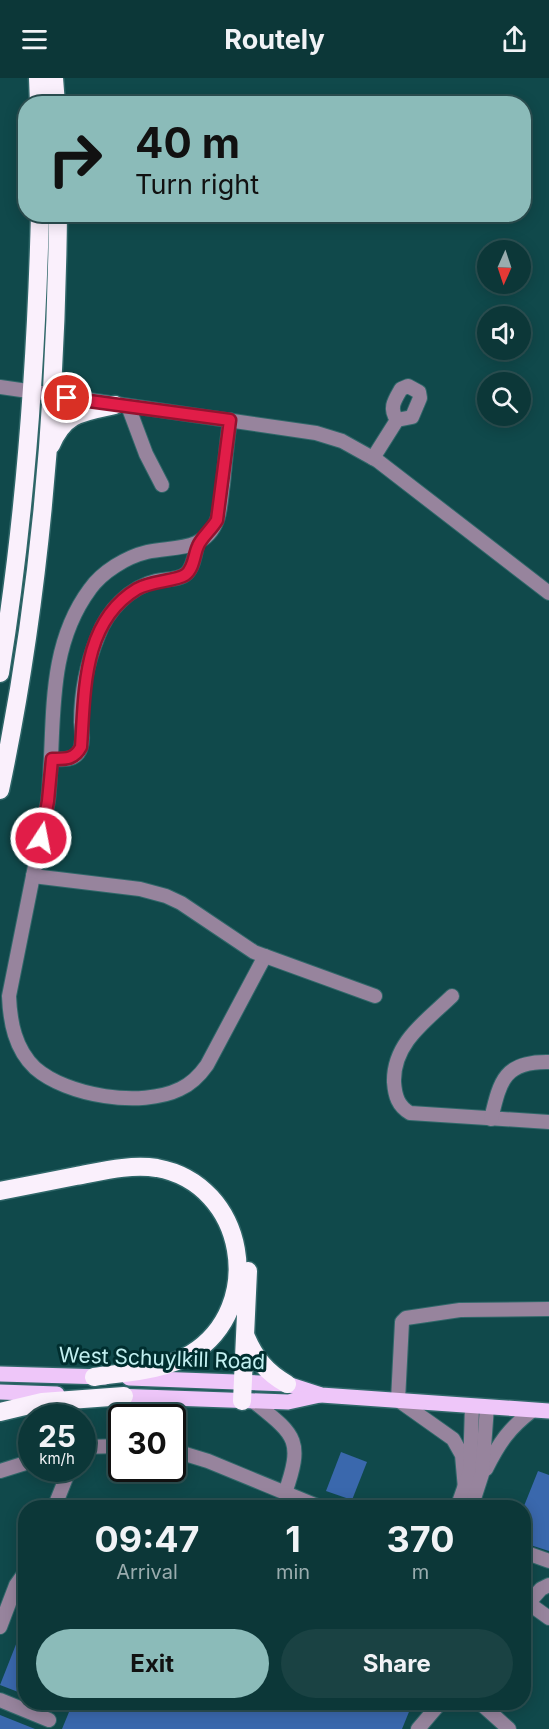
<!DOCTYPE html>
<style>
body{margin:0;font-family:Inter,sans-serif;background:#1a4243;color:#f1f3f6;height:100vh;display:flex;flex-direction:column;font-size:22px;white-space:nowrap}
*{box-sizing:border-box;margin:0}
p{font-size:20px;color:#9aacae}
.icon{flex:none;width:33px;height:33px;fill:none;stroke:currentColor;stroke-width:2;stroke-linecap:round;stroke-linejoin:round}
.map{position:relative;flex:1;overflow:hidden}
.drawer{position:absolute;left:18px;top:1422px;width:513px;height:210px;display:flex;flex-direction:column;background:#0c3738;border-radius:24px;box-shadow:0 3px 15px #0003,0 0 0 2px #2c5153}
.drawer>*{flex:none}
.guide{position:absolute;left:18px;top:18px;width:513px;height:126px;border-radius:24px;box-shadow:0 3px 15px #0003,0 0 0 2px #2c5153;background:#8bbbb9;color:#111;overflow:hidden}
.needle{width:39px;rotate:183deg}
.tools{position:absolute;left:477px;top:162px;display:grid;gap:12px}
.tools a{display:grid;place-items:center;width:54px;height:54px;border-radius:50%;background:#0c3738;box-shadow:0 3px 15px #0003,0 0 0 2px #2c5153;font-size:30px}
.speed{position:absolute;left:18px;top:1326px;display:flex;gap:12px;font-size:30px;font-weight:700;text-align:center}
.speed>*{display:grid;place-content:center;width:78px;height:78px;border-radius:50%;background:#0c3738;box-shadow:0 3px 15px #0003,0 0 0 2px #2c5153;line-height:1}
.speed small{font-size:15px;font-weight:400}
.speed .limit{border:3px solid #111;border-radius:9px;background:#fff;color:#111}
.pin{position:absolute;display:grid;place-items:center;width:51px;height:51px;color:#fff;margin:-26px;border:3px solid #fff;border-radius:50%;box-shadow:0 2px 6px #0007}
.me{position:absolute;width:66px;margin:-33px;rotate:11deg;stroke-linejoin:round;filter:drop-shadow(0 0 4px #0008)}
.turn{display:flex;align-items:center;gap:21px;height:126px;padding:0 18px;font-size:27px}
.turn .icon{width:78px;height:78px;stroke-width:2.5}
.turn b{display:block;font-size:42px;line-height:51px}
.eta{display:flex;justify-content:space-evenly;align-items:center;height:102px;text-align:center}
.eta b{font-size:36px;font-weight:700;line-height:42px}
.primary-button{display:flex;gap:12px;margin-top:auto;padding:12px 18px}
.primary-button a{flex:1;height:69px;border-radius:36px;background:#8bbbb9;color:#111;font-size:24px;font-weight:700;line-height:69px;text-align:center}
.primary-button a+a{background:#1a4243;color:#f1f3f6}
header{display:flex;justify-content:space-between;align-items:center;height:78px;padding:0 18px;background:#0c3738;font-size:27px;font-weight:700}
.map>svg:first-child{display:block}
.building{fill:#3a68ad}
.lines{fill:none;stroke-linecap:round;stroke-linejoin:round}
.minor-casing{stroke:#306769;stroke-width:16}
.major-casing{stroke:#306769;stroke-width:18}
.highway-casing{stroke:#306769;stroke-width:21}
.minor{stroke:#97849d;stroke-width:14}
.major{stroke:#eec6f9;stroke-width:15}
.highway{stroke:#faf0fc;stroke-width:18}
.route-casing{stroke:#92132f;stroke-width:15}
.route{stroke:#e11d48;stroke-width:10}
.labels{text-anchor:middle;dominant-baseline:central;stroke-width:6;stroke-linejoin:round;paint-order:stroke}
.street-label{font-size:21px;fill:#c2f0f1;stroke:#002e2f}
</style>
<header><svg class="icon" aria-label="menu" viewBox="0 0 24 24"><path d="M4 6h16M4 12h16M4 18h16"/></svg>Routely<svg class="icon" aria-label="share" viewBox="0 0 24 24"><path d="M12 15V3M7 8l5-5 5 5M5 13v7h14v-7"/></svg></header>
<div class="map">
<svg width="549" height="1651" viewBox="0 0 549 1651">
<rect width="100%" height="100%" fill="#10494b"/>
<g class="building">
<path d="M341,1374L367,1384L352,1422L326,1413Z"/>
<path d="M538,1393L549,1397V1473L524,1465V1428Z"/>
<path d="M26,1541V1617L0,1607Z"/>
<path d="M413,1624L402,1651H62L69,1634L46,1625Z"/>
<path d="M0,1637L35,1651H0Z"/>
</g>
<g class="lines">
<g class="minor-casing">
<g id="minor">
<path d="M0,309L316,355L342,363L378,383L549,515"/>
<path d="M128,328L146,376L162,407"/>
<path d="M230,342C227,363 225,384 223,406C221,417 221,431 217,442C205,474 174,468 147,474C126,479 102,494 90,511C44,573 56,650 48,723L9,918C10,944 15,971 35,990C67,1018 141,1030 180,1011C191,1006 200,997 207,987L265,878"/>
<path d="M373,380L397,342C389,330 394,323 401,311L408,308L419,314L420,320L412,339L397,342"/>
<path d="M52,681C61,681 72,683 78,675C84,667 82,653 81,644C81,615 87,585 98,558C107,533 130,509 156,503C166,501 180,502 187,495C194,488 195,474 198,465"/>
<path d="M33,798L140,811L166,818L181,825L254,874L375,918"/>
<path d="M452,918C426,943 393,965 394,1004C395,1018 398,1028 410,1035L549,1044"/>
<path d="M491,1041C500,1003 504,983 549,984"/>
<path d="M253,1323C295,1357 304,1361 285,1415"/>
<path d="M82,1369L122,1368"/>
<path d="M172,1372L208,1383L322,1430"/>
<path d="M486,1391C499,1365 509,1350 533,1332"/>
<path d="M0,1393L32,1383"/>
<path d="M465,1411L462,1377L453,1361L398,1322L402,1244L406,1240L460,1232L549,1231"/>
<path d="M54,1430L70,1390"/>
<path d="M457,1430L470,1393L472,1328"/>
<path d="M471,1430L482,1396L487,1329"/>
<path d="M524,1474L549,1483"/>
<path d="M524,1522L549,1540"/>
<path d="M524,1530L541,1511L549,1507"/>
<path d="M0,1549L16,1507L26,1493"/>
<path d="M0,1622L49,1642"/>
<path d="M479,1624L509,1651"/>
<path d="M418,1651L441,1624"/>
</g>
</g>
<g class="major-casing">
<g id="major">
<path d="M0,1296L105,1299"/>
<path d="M129,1300L287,1306L321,1317L549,1333"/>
<path d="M0,1314L57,1316"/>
<path d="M114,1318L288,1324L320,1317"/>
</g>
</g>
<g class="highway-casing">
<g id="highway">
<path d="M38,0L39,26"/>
<path d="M54,0L56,26"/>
<path d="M51,367C65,334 83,334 115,327"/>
<path d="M0,595C25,443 36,290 40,136"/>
<path d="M0,712C40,523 56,329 58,136"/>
<path d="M0,1113C25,1108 51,1103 76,1098C103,1093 130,1086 157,1090C246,1106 267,1229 191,1276C163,1293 126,1294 94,1299"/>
<path d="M246,1259C255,1280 266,1294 287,1306"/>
<path d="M242,1323L248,1193"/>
<path d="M0,1334L42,1324L124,1318"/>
</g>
</g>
<use href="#minor" class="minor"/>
<use href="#major" class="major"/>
<use href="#highway" class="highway"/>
</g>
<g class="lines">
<g class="route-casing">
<path id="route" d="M41,760L48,723L52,681C65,681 74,682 81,669C85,614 82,544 137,511C151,503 176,503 185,497C194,491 194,476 198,468C201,460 212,451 217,442L230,342L67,320"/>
</g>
<use href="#route" class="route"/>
</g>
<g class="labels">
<g class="street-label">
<text transform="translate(162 1280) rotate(2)">West Schuylkill Road</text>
</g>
</g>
</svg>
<div class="tools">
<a><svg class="needle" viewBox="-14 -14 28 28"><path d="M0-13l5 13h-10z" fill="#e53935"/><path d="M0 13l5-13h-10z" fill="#9aacae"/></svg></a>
<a><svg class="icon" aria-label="sound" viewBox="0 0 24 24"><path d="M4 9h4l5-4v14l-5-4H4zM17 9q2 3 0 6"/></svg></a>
<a><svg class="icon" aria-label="search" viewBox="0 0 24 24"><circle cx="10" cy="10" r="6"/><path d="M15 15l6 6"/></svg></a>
</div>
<div class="speed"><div>25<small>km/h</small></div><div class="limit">30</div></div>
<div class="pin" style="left:67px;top:320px;background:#d93025"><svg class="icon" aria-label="arrive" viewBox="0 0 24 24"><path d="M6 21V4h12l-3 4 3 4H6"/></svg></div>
<svg class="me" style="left:41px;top:760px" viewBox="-20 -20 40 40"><circle r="17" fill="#e11d48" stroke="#fff" stroke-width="3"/><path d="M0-11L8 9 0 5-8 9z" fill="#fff"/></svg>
<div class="guide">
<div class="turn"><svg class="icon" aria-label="right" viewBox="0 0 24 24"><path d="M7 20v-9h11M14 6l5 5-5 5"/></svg><div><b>40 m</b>Turn right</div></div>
</div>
<section class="drawer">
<div class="eta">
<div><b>09:47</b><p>Arrival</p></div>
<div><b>1</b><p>min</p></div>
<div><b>370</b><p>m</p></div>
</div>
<div class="primary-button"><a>Exit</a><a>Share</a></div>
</section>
</div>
